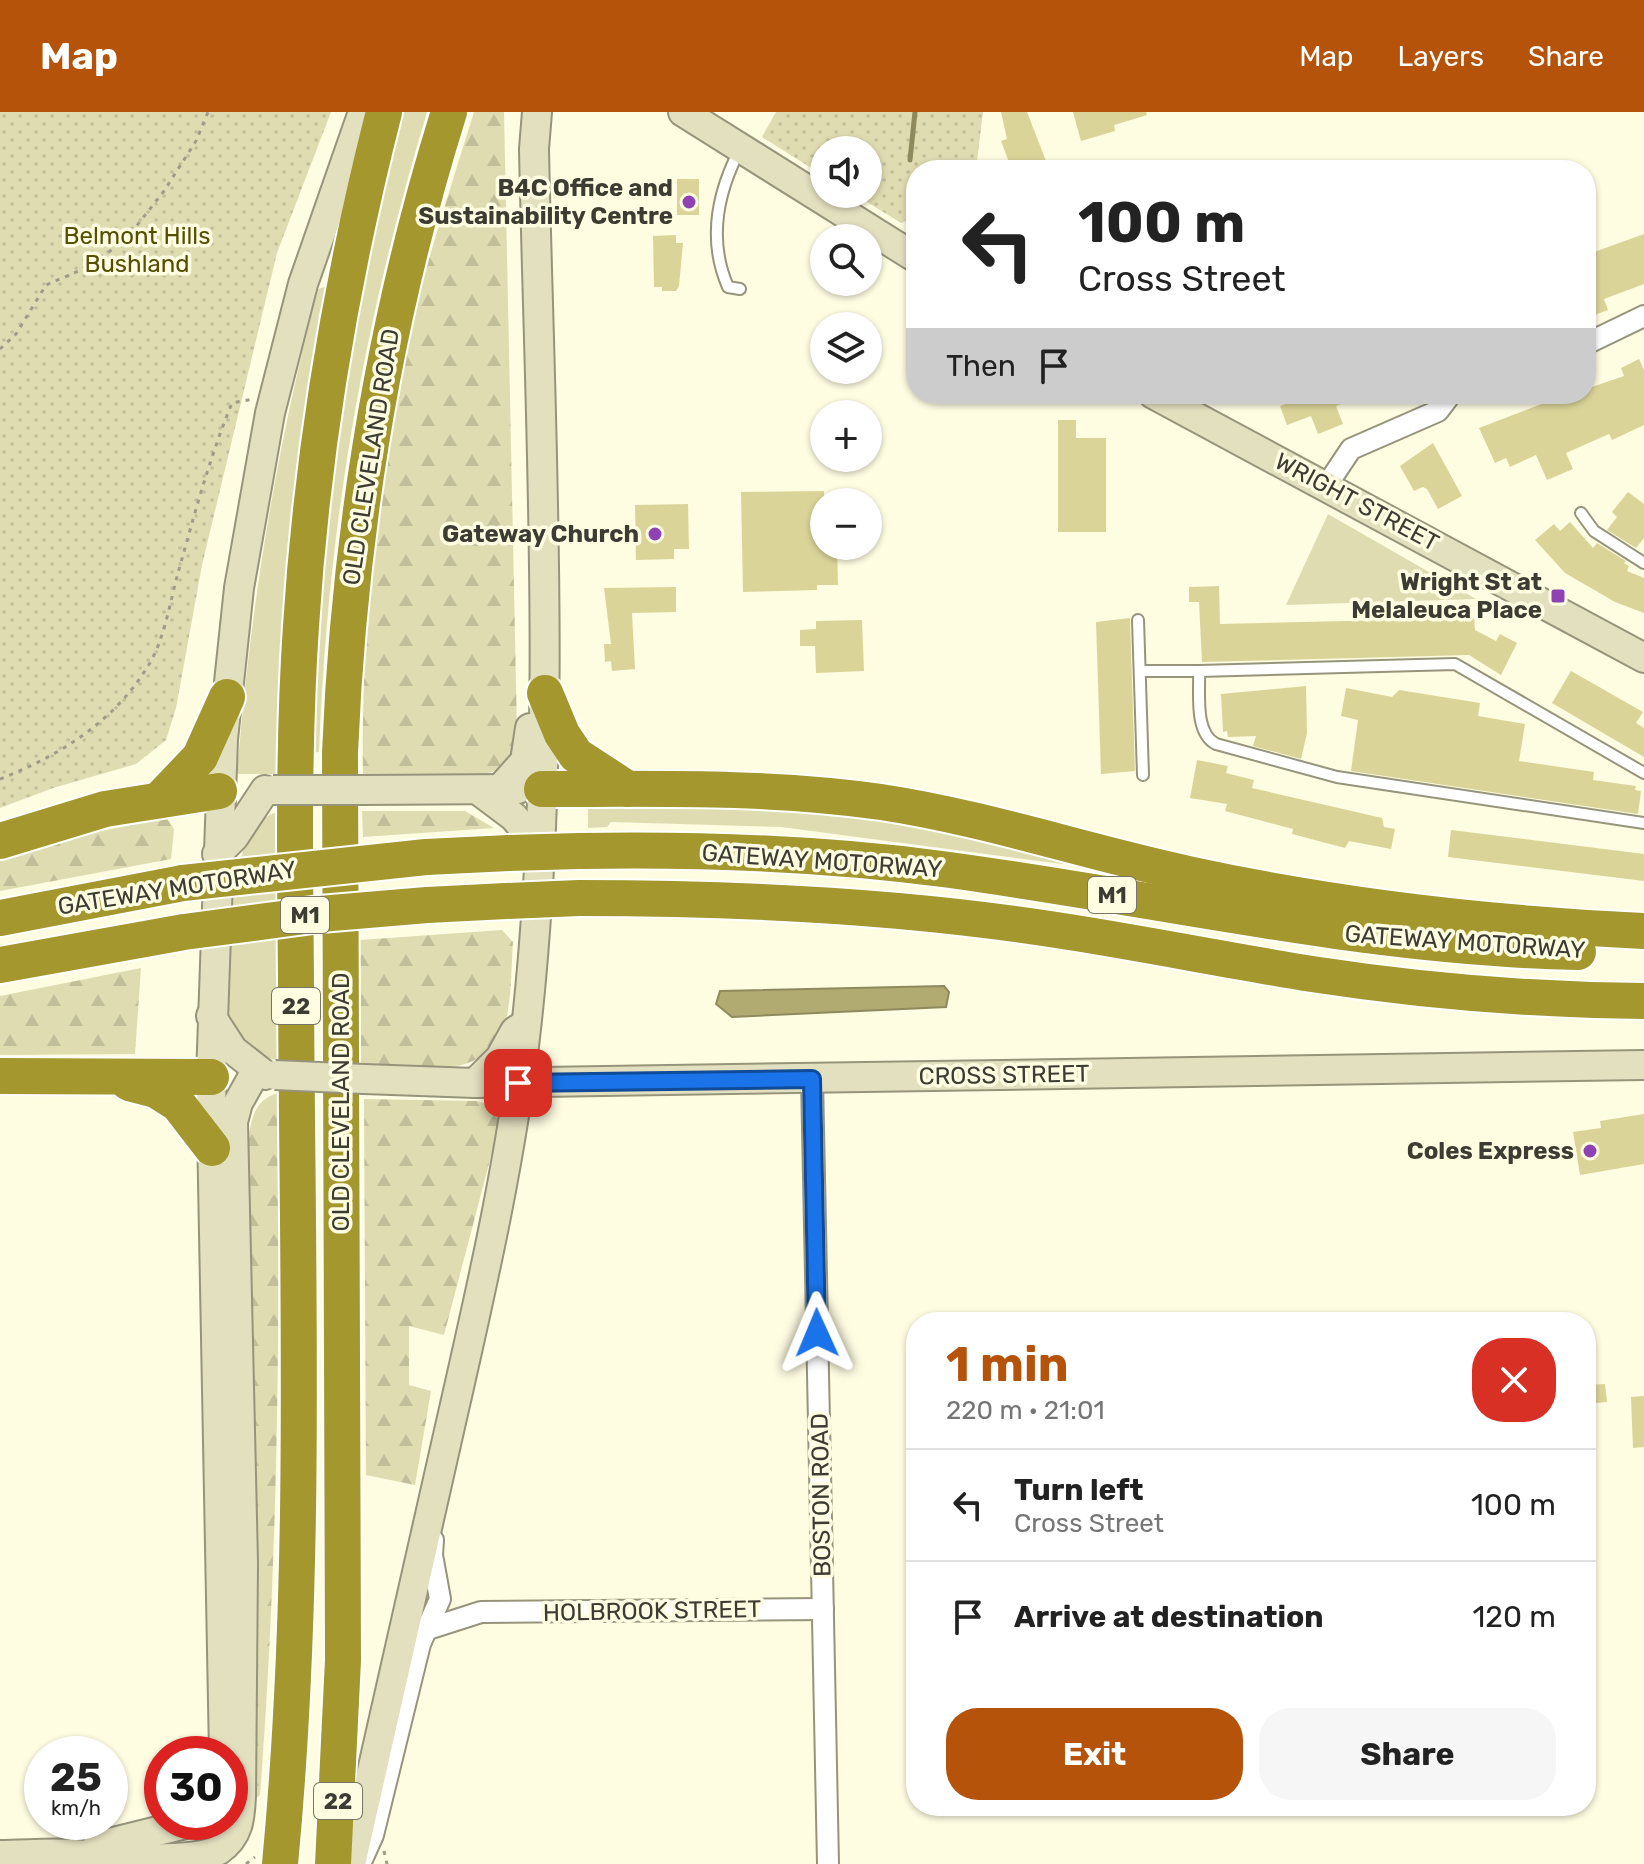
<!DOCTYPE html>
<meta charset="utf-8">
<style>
body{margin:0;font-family:Rubik,sans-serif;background:#f6f6f6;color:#222;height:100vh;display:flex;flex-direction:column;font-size:30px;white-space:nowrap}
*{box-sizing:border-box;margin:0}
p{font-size:26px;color:#767676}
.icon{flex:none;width:44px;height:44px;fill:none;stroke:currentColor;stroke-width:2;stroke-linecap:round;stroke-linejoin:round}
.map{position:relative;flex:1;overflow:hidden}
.details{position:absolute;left:906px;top:1200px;width:690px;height:504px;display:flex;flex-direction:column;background:#fff;border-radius:32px;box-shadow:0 2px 6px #0004}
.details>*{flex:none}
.guide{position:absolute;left:906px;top:48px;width:690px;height:244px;border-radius:32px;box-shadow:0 2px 6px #0004;background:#fff;color:#222;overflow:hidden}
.tools{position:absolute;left:810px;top:24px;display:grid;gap:16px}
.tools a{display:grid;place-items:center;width:72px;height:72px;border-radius:50%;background:#fff;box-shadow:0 2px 6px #0004;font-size:40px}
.speed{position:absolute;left:24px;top:1624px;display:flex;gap:16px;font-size:40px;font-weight:700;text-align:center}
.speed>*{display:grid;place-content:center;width:104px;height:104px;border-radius:50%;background:#fff;box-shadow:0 2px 6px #0004;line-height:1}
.speed small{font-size:20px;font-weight:400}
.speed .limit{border:12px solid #d22;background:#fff;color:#111}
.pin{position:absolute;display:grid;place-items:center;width:68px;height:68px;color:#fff;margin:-34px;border-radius:16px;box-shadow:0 4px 12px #0006}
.me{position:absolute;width:88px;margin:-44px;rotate:359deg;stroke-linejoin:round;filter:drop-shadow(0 0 6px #0008)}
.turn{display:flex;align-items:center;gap:28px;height:168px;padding:0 40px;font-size:36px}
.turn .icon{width:104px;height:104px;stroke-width:2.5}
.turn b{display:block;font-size:56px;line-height:68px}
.then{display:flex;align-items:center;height:76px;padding:0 40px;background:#0003;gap:16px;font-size:30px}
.round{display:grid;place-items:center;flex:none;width:84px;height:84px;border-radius:32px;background:#f6f6f6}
.head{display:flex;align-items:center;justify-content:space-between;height:136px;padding:0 40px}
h1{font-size:48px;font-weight:700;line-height:60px;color:#b45309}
.action{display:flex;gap:16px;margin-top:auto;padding:16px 40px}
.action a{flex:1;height:92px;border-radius:32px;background:#b45309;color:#fff;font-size:32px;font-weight:700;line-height:92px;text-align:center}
.action a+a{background:#f6f6f6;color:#222}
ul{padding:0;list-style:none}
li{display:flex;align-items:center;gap:24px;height:112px;padding:0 40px;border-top:2px solid #e0e0e0}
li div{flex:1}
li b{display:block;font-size:30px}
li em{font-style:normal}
header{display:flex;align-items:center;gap:48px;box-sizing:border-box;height:112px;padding:0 40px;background:#b45309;color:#fff}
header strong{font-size:38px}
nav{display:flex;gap:44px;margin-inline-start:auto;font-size:28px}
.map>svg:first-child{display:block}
.green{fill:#e0dcb2}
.forest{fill:url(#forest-firs)}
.park{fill:url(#park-dots)}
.water{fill:#b1ab71;stroke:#8e8a5e;stroke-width:2}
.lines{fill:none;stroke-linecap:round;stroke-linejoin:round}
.stream{stroke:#8e8a5e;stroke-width:5}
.building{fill:#dbd499}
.lane-casing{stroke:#96947b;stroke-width:14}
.street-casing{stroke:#96947b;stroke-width:24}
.secondary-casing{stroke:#96947b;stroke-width:32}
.highway-casing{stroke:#fff;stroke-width:40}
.path{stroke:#9d9c89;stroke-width:3;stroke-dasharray:4 6;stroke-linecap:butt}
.lane{stroke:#fff;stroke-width:10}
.street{stroke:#fff;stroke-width:20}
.secondary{stroke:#e3e0c0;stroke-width:28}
.highway{stroke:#a3972e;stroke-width:36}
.secondary-bridge-casing{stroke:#96947b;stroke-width:32;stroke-linecap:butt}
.highway-bridge-casing{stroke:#fff;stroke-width:40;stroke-linecap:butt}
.secondary-bridge{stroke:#e3e0c0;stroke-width:28}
.highway-bridge{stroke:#a3972e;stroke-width:36}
.route-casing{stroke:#114b97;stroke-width:20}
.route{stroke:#1a73e8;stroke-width:14}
.poi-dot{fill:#8e42b3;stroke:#fefce1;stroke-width:3}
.labels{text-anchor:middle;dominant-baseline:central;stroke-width:7;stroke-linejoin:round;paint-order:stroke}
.shield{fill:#fefce1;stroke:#777666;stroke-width:2}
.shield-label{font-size:22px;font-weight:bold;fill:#3d3c32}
.poi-label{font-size:24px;font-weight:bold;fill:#3d3c32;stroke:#fefce1;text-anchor:end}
.park-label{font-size:24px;fill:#554e03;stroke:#fefce1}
.street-label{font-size:24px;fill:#3d3c32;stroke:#fefce1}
</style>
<header>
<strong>Map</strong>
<nav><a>Map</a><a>Layers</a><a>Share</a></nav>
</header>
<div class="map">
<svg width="1644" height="1752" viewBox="0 0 1644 1752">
<defs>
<pattern id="forest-firs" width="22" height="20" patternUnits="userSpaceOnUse" patternTransform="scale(2)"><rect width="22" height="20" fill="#e0dcb2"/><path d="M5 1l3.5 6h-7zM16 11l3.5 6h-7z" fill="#c1be9a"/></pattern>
<pattern id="park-dots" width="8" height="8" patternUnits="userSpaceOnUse" patternTransform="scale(2)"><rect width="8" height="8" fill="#e0dcb2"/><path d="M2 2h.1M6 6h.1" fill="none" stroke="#c1be9a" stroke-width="1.8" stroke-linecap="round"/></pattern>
</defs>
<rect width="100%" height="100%" fill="#fefce1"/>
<g class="green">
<path d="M404,0H427C362,218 328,412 319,640L310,641L321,450L349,240L394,21Z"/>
<path d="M328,174L278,662H237C250,497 276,337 318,177Z"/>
<path d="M1328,402L1476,487L1286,493Z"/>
<path d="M588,692L801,698L938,717L1063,748L1062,752L781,715L611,710L607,715L588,716Z"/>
<path d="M281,699L279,949C258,945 241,933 232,913C224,895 229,871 230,852C231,812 229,709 281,699Z"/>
</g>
<g class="forest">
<path d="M474,0H504L517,620C515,632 515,646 504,654C480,673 396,662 363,662C361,539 372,414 394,293C411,196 445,94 474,0Z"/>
<path d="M362,699H465L494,716L363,725Z"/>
<path d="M167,706L174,717L171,747L0,779V747L70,725Z"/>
<path d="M502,818L513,830C511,857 512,886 505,912C489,973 408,954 361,952L360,828Z"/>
<path d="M141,856L135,942L0,943V884Z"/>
<path d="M278,981C280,1216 278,1449 260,1683L252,1690L247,1034C251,1011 252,988 278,981Z"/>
<path d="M364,987L477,989L495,995L501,1006L444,1223L409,1214V1273L431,1279L415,1373L366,1363Z"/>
</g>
<g class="park">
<path d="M0,0H331L277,141L202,453L176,596L166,628L136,652L53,676L0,696Z"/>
<path d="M776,0H983L976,58H916V105L901,111L854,82H868V38H824V64L762,25Z"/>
</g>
<path class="water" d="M944,874L949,880L946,895L732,905L716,892L720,879Z"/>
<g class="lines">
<path class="stream" d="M910,48L915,0"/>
</g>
<g class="building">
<path d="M1001,0H1027L1046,49L1012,58L1001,29L1007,27Z"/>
<path d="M1073,0H1146L1147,3L1114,13L1115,19L1081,29Z"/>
<rect x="677" y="67" width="22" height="36"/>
<path d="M1644,122V172L1604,187L1608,198L1586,206V143Z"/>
<path d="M676,123V131H683L679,174L676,179H662V175H654L653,124Z"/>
<path d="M1639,247L1644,258V313L1612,328L1609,322L1566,341L1573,357L1547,368L1536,343L1510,355L1506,346L1495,351L1479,316L1552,288L1550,282H1586V277L1624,264L1621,256Z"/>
<path d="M1309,282H1364V283L1336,294L1343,312L1318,322L1311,304L1287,313L1280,294Z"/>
<path d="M1058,308H1076V326H1106V420H1058Z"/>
<path d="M1433,331L1462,384L1438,397L1427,377L1423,375L1414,379L1400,354Z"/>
<path d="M824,379V434H837L838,473H817V478L743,480L741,380Z"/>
<path d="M1628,380L1644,392V426L1636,436L1607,418L1617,405L1612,400Z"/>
<path d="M688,392L689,437H674V447L636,448L635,393Z"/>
<path d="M1570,410L1593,436L1597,431L1626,449L1624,451L1629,454L1627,459L1644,466V501L1615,490L1565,461L1535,428L1554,412L1560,419Z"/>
<path d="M1219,474L1220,512L1474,506L1475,518L1496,529L1500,522L1517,531L1501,563L1469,543L1202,550L1199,490H1189V475Z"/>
<path d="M676,475V500L632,501L635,557L612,559L611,549L605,550L604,532H611L604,476Z"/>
<path d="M1130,506L1135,659L1101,662L1096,510Z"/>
<path d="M862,508L864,559L816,561L815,534H800V518L816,517V509Z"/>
<path d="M1571,559L1643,600L1636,611L1644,616V645L1552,591Z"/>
<path d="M1306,574L1307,621L1301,647L1253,634L1256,624L1228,625L1227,619L1223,620L1221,582Z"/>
<path d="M1346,576L1392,585L1399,578L1480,591L1478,604L1525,612L1519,649L1594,660L1593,668L1636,674L1635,678L1641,679L1638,702L1351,659L1358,608L1341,604Z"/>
<path d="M1197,648L1228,654L1226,661L1254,668L1252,676L1382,706L1384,715L1395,717L1391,737L1349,729L1345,736L1292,722L1293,717L1225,699L1227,692L1190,686Z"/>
<path d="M1451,718L1644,742V769L1448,745Z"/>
<path d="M1644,1002V1052L1580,1063L1573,1020L1601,1016L1600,1009Z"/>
<path d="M1605,1272L1607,1290L1586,1292V1273Z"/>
<path d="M1644,1284V1335L1633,1336L1631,1285Z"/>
</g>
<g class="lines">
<g class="lane-casing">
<g id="lane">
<path d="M739,39C717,82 708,129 728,175L740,177"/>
<path d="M1581,401L1594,419L1644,451"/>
<path d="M1138,508L1143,663"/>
<path d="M1140,559H1199"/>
<path d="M1644,661L1455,552L1199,559C1200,581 1194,621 1216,632L1337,665L1644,711"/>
</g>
</g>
<g class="street-casing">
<g id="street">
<path d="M1586,232L1644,204"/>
<path d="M1327,373L1351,337L1438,299L1451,282"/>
<path d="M812,967L828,1752"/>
<path d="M428,1517L481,1500L823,1497"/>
<path d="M360,1752L373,1723L420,1532L440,1487L432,1443L433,1428"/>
</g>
</g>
<g class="secondary-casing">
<g id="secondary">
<path d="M683,0L916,146"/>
<path d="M1153,282L1644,546"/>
<path d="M500,677L525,649L530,616"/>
<path d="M362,678L518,677"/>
<path d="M478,678L514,705L540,736"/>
<path d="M217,742L234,725L265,678"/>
<path d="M211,904L233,938L265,963"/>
<path d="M364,967L475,971L1644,953"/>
<path d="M475,971L500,946L515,919L523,914"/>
<path d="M224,1642L211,965L223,627L239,476L270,301L303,172L363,0"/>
<path d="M97,1734L194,1710"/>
<path d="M0,1743C24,1743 50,1740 74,1742C110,1745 189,1752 219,1738C239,1724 240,1706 241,1684L243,1451L233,1010L238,991L252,966"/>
<path d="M351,1752C383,1607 416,1463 449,1319C480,1183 512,1046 527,908C558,619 540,327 534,37L537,0"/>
</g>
</g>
<g class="highway-casing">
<g id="highway">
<path d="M545,581L562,622L576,643L628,677"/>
<path d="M542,677C655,677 768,674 881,690C987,706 1089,741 1193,763C1341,795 1493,812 1644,819"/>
<path d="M159,688L200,645L227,585"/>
<path d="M0,729L105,697L219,679"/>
<path d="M579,739C699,737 822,741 942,757C1154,785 1363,836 1578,840"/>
<path d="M426,745L509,741"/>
<path d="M579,786C736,786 894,793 1050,817C1137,830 1224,848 1312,862C1422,879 1533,888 1644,889"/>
<path d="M427,793L506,789"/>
<path d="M0,806L183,771"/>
<path d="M0,853L184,820"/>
<path d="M0,964L211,965"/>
<path d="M129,971L156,978L178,992L212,1036"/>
<path d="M280,1752C308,1459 297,1162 296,868C295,750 293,632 301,514C312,341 341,168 384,0"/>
<path d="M333,1752L343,1548L340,641C349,421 383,210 449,0"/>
</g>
</g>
<g class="path">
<path d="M0,237L16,222L46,173L81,158L124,130L164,79L196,29L208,0"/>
<path d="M0,667C59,644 114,610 148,554C164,529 170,490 178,461C194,404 209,347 232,291L253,287"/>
<path d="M384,1739L387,1752"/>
<path d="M246,1752L255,1745"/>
</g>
<use href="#lane" class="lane"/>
<use href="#street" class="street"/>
<use href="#secondary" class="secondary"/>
<use href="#highway" class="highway"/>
<g class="secondary-bridge-casing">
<g id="secondary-bridge">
<path d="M273,678H362"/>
<path d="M275,963L364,967"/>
</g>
</g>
<g class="highway-bridge-casing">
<g id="highway-bridge">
<path d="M509,741L579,739"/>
<path d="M183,771L426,745"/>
<path d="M506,789L579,786"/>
<path d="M184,820L320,802L427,793"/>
</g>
</g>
<use href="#secondary-bridge" class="secondary-bridge"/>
<use href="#highway-bridge" class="highway-bridge"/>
</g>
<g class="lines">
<g class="route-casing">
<path id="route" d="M518,971L812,967L817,1221"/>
</g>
<use href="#route" class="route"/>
</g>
<g class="poi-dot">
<circle cx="689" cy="90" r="8"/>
<circle cx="655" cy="422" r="8"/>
<rect x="1550" y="476" width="16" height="16" rx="4"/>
<circle cx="1590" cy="1039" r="8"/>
</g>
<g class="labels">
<g class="shield">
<rect x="1088" y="765" width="48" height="36" rx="6"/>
<rect x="281" y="785" width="48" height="36" rx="6"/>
<rect x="272" y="876" width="48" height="36" rx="6"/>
<rect x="314" y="1671" width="48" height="36" rx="6"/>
</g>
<g class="shield-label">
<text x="1112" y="783">M1</text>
<text x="305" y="803">M1</text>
<text x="296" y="894">22</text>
<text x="338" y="1689">22</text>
</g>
<g class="poi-label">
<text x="673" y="76">B4C Office and<tspan x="673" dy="28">Sustainability Centre</tspan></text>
<text x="639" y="422">Gateway Church</text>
<text x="1542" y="470">Wright St at<tspan x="1542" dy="28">Melaleuca Place</tspan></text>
<text x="1574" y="1039">Coles Express</text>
</g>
<g class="park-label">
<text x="137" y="124">Belmont Hills<tspan x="137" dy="28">Bushland</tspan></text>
</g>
<g class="street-label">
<text transform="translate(371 345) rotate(-81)">OLD CLEVELAND ROAD</text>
<text transform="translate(1357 390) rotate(28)">WRIGHT STREET</text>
<text transform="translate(822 749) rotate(4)">GATEWAY MOTORWAY</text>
<text transform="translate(177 776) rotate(-9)">GATEWAY MOTORWAY</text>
<text transform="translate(1465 830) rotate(4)">GATEWAY MOTORWAY</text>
<text transform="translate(1004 963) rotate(-1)">CROSS STREET</text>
<text transform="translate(341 990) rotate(-90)">OLD CLEVELAND ROAD</text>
<text transform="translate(821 1383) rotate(-91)">BOSTON ROAD</text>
<text transform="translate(652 1499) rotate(-1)">HOLBROOK STREET</text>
</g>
</g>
</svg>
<div class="tools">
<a><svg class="icon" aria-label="sound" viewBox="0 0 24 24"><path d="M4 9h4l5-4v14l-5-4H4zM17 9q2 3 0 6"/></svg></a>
<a><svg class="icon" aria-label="search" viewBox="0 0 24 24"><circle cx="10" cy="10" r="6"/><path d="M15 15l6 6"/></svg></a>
<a><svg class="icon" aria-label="layers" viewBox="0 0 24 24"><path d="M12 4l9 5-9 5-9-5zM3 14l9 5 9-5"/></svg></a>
<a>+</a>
<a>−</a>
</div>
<div class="speed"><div>25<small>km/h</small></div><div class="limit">30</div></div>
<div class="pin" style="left:518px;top:971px;background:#d93025"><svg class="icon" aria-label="arrive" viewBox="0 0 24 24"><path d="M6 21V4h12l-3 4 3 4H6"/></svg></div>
<svg class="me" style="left:817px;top:1221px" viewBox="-20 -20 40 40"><path d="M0-17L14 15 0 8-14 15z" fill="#1a73e8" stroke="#fff" stroke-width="4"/></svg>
<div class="guide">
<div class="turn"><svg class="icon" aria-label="left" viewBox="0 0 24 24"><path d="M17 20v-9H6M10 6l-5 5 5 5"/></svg><div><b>100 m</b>Cross Street</div></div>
<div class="then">Then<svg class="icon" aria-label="arrive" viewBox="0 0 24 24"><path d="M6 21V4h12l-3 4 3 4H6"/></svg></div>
</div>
<section class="details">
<div class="head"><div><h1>1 min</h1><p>220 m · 21:01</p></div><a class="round" style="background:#d93025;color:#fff"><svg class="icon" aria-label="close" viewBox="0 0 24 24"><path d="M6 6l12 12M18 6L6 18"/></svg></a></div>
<ul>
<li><svg class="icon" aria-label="left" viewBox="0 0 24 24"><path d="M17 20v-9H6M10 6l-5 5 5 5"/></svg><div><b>Turn left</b><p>Cross Street</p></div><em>100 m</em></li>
<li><svg class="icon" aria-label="arrive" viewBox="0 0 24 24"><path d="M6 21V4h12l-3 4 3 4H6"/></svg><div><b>Arrive at destination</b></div><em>120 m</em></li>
</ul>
<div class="action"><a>Exit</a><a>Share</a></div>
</section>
</div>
